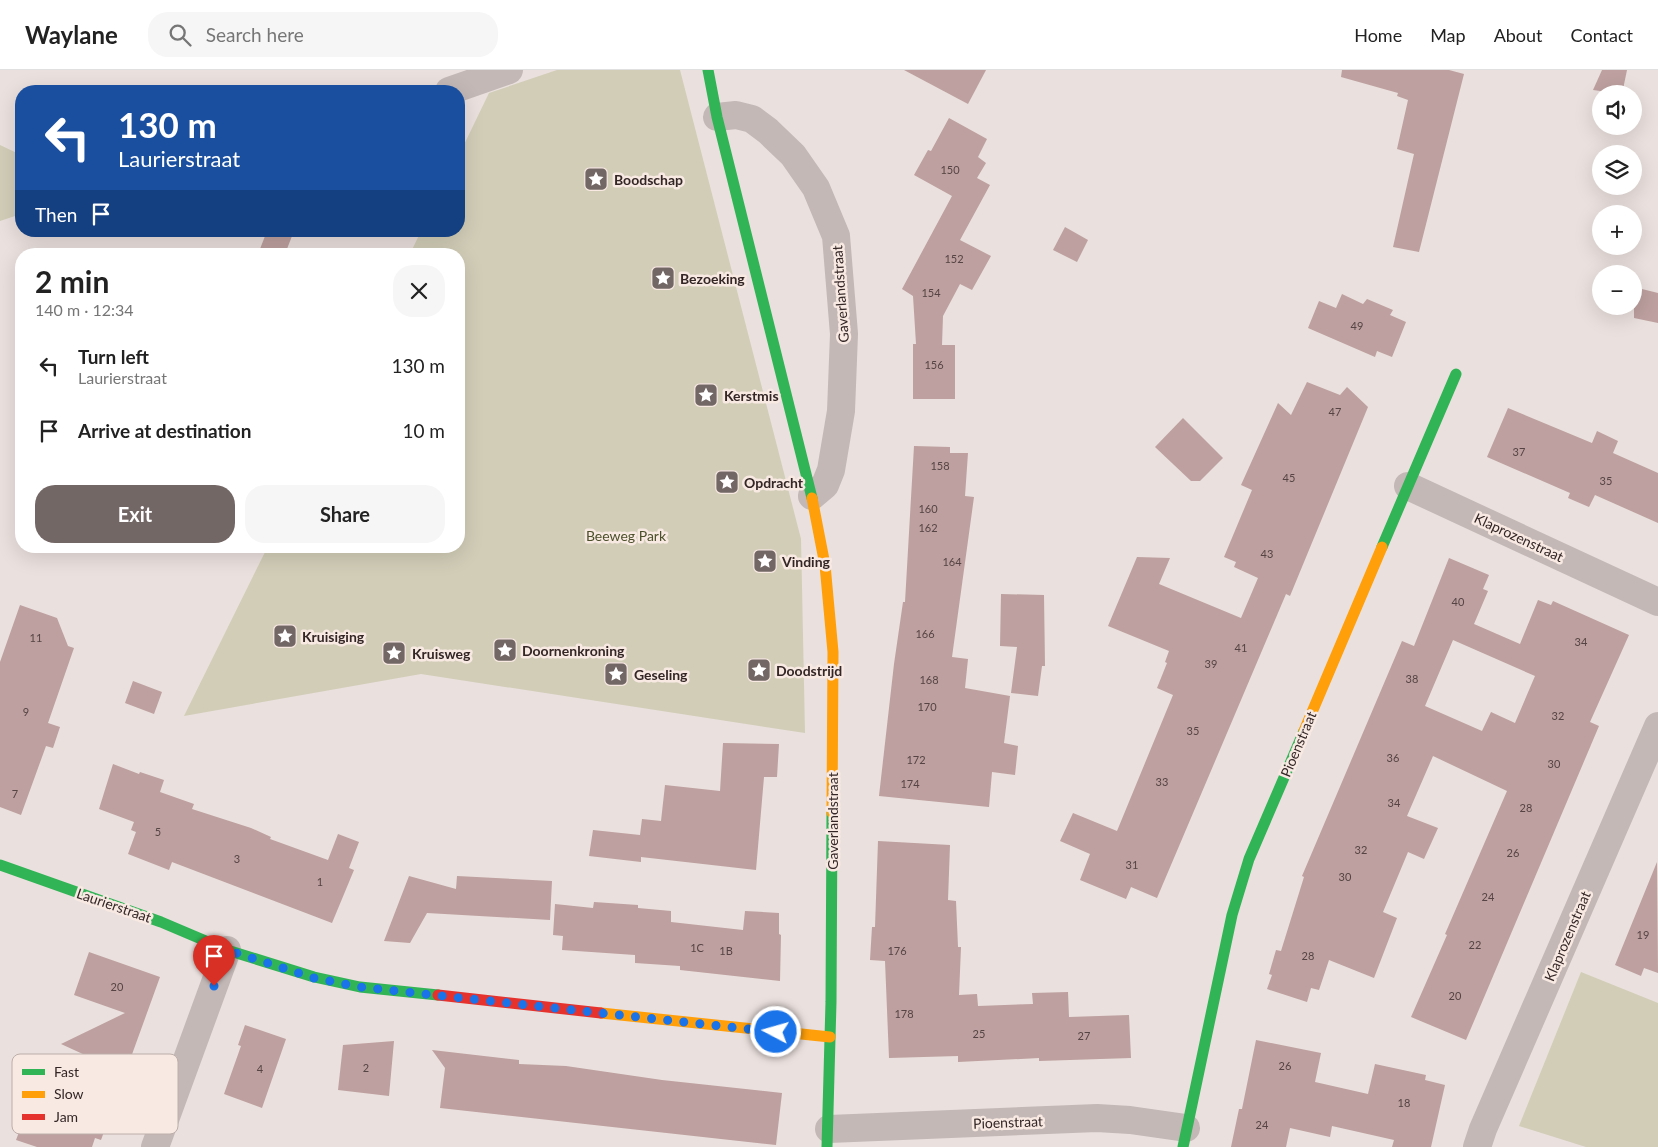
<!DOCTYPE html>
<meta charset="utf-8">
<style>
body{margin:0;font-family:Lato,sans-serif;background:#f6f6f6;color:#222;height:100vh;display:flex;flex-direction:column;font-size:19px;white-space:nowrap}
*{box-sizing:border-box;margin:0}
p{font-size:16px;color:#767676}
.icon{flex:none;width:28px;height:28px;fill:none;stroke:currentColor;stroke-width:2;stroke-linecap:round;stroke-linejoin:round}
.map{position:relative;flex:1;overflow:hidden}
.side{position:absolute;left:15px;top:178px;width:450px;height:305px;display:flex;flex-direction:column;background:#fff;border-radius:20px;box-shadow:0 5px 20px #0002}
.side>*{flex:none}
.top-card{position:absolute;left:15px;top:15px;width:450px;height:152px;border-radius:20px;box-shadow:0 5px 20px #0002;background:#1a4fa0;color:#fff;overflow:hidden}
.buttons{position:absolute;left:1592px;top:15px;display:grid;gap:10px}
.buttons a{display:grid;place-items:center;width:50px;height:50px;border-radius:50%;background:#fff;box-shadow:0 5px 20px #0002;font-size:25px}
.pin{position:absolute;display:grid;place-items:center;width:42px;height:42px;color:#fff;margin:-51px -21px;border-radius:50% 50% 50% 0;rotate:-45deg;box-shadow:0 0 5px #0007}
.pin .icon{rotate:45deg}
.me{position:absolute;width:55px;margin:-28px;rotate:276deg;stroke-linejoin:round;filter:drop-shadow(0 0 4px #0008)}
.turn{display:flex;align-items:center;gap:18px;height:105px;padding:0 20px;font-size:22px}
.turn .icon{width:65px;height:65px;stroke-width:2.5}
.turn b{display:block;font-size:35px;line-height:42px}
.then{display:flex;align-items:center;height:48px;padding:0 20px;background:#0003;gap:10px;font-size:19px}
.round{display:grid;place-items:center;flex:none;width:52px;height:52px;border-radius:20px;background:#f6f6f6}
.head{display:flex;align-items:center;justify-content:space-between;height:85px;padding:0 20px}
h1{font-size:30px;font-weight:700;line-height:38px}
.action{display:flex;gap:10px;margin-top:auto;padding:10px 20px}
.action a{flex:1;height:58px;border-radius:20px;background:#736765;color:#fff;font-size:20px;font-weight:700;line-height:58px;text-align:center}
.action a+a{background:#f6f6f6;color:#222}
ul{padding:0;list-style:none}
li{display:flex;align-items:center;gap:15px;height:65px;padding:0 20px}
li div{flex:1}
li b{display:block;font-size:19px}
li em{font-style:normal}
header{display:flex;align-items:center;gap:30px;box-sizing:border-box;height:70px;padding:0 25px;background:#fff;border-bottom:1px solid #e0e0e0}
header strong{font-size:24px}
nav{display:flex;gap:28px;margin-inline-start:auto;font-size:18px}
.search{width:350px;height:45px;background:#f6f6f6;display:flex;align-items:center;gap:12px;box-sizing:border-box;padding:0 18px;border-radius:20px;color:#767676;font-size:19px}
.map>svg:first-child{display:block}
.green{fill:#d1cdb7}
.building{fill:#bda09f;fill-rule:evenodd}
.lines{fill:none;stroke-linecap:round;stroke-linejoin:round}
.street{stroke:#c3b8b6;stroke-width:28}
.fast{stroke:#30b455;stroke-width:11}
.slow{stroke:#ff9f0a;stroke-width:11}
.jam{stroke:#e5322d;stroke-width:11}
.route{stroke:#1a73e8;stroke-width:9;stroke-dasharray:0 16.2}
.labels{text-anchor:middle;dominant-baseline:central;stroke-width:5;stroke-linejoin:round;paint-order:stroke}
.number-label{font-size:11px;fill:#564444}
.poi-label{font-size:14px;font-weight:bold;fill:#332625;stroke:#f8e9e3;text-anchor:start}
.street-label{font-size:14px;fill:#332625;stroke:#f8e9e3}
.park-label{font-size:14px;fill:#4c502a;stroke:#f8e9e3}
.key{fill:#f8e9e3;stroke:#bdaeaa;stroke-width:1}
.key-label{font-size:14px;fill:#332625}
</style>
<header>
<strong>Waylane</strong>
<div class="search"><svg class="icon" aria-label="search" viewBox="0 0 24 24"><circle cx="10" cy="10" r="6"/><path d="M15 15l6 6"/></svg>Search here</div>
<nav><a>Home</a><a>Map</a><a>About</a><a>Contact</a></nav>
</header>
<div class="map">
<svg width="1658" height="1077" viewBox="0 0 1658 1077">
<rect width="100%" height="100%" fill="#eae0dd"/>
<g class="green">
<path d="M557,0H680L801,469L805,663L421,604L184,646L268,476H459V184H410L421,161H459V85L489,23Z"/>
<path d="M0,75L21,85V144L0,151Z"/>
<path d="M1581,902L1658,933V1077H1586L1519,1056Z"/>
</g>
<g class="building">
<path d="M904,0H986L968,34Z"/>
<path d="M1342,0H1449L1464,4L1419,182L1393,177L1414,84L1397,79L1408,30L1397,26L1398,23L1341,7Z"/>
<path d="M1602,0H1627L1622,24L1593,20Z"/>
<path d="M949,48L987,69L978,87L986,93L977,108L990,115L960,170L991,186L972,220L960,214L943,246L942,275H955V329H913V274H916L913,226L902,219L952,126L914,105L928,80L931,81Z"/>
<path d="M1065,157L1088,170L1077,192L1053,180Z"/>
<path d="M267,161H294L285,184H258Z"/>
<path d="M1634,217L1658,223V253L1634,248Z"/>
<path d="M1342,224L1363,234L1367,229L1393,240L1390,245L1406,252L1392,287L1377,281L1375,287L1308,258L1319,231L1336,238Z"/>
<path d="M1307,312L1340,325L1347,317L1368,337L1290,526L1286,524L1157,828L1131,817L1126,829L1080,810L1090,784L1060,771L1073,743L1117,761L1173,625L1157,618L1167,593L1165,592L1169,581L1108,556L1137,487L1170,488L1159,514L1241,548L1258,508L1234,497L1236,492L1224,487L1252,420L1241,415L1278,333L1291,345Z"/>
<path d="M1508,338L1592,373L1597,361L1618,371L1613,383L1658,403V453L1595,425L1589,437L1568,428L1570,423L1487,387Z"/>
<path d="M1183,348L1223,388L1200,411H1191L1155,377Z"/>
<path d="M914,376L950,377V383H968L965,426L974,427L952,587L968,589L965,618L1010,626L1004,673L1018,676L1015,705L992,702L989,737L879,726L894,594L903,532H905Z"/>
<path d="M1449,488L1489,505L1483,519L1488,521L1474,554L1520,574L1538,530L1551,535L1553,531L1629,565L1590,652L1599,656L1466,970L1411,947L1447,865L1445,864L1507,721L1433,686L1407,746L1438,758L1424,789L1408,782L1383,842L1397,848L1374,908L1329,890L1319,920L1311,918L1307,932L1267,919L1272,905L1269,904L1276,880L1281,881L1304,807L1302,806L1402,571L1414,576ZM1453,570L1535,606L1515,653L1491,642L1482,661L1425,636Z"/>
<path d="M1001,524L1044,525L1045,596H1042L1038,626L1011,623L1017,577L1000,576Z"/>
<path d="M20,535L57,548L68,576L74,578L48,653L60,657L53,678L46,676L21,745L0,737V592Z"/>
<path d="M133,611L162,622L154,644L125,633Z"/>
<path d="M723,673L779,674L777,707H764L756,800L641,787V792L589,786L593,760L640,765L642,749L661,751L665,715L720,721Z"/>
<path d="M113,694L139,704L140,702L164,710L160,722L194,734L192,739L251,758L271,767L270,769L328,790L338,764L359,772L349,798L354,800L332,853L172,792L169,800L128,784L136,762L131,760L134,752L99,739Z"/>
<path d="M878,771L950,775L948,830L956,831L958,877H961L959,925L977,924L978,936L1033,934L1032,923L1068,922L1069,947L1129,945L1131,988L1039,991V988L958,992V986L889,988L885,891L870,890L872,857H875Z"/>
<path d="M1657,792L1658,903L1644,898L1641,906L1615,895Z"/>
<path d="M409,806L456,819L457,806L552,811L550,850L427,843L410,873L384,871Z"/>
<path d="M594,832L638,835V838L671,841V852L743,860L745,841L779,843V864L781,865L780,911L680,900V896L635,893V885L562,880L563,866L553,865L555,834L593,838Z"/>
<path d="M89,882L160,907L101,1070L95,1068L92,1077H37L16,1070L32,1028L66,1041L85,985L61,974L125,943L74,925Z"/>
<path d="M245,955L286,969L262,1038L224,1024L241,976L238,975Z"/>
<path d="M1256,970L1321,983L1315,1012L1368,1024L1375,994L1426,1005L1425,1010L1445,1015L1431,1077H1392L1394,1070L1332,1056L1330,1067L1290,1058L1286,1077H1231L1239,1039H1242Z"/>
<path d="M394,971L389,1026L338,1020L343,975Z"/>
<path d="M432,980L519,990V994L566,996L662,1010L782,1023L776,1075L440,1038L445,998Z"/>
</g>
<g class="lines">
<g class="street">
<path d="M449,21L509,0"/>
<path d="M717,47L736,45L752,49L768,61L793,85L816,118L836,166L844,264L841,341L831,400L825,415L812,426"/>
<path d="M1408,416L1658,532"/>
<path d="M829,1059L1097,1048L1130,1050L1186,1058"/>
<path d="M155,1077L227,880"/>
<path d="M1477,1077L1483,1059L1658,656"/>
</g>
<g class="fast">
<path d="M708,0L717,47L812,428"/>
<path d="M1382,477L1456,304"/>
<path d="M0,795L161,852L227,880L314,907L360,917L438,925"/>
<path d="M827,1077L831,932L832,743"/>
<path d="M1183,1077L1232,845L1249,789L1304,661"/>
</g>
<g class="slow">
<path d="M812,428L825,495L833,582L832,743"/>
<path d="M1304,661L1382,477"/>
<path d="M601,943L830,967"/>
</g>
<path class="jam" d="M438,925L601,943"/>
</g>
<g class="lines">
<path class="route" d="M214,916L227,880L314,908L360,917L776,962"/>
</g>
<defs>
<g id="sight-square" transform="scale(1.25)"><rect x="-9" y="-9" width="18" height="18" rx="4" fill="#736765" stroke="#f8e9e3"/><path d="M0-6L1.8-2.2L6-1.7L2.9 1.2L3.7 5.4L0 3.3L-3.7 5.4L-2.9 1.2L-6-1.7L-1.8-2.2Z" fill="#fff"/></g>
</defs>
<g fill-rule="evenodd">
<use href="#sight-square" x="596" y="109"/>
<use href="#sight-square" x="663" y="208"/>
<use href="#sight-square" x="706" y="325"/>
<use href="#sight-square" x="727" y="412"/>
<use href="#sight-square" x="765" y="491"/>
<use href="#sight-square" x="285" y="566"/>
<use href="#sight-square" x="505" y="580"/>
<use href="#sight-square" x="394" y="583"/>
<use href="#sight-square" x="759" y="600"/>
<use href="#sight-square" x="616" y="604"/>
</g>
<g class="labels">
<g class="number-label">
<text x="950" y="99">150</text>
<text x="954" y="188">152</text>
<text x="931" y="222">154</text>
<text x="1357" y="255">49</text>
<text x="934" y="294">156</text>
<text x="1335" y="341">47</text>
<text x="1519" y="381">37</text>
<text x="940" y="395">158</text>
<text x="1289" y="407">45</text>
<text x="1606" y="410">35</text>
<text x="928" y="438">160</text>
<text x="928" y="457">162</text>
<text x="1267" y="483">43</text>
<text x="952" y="491">164</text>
<text x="1458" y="531">40</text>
<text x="925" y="563">166</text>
<text x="36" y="567">11</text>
<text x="1581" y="571">34</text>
<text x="1241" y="577">41</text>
<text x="1211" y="593">39</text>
<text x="1412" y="608">38</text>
<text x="929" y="609">168</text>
<text x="927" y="636">170</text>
<text x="26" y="641">9</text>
<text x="1558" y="645">32</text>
<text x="1193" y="660">35</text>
<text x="1393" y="687">36</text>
<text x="916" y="689">172</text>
<text x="1554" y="693">30</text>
<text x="1162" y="711">33</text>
<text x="910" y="713">174</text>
<text x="15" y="723">7</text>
<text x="1394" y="732">34</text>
<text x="1526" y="737">28</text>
<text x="158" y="761">5</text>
<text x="1361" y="779">32</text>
<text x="1513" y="782">26</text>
<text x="237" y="788">3</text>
<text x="1132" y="794">31</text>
<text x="1345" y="806">30</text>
<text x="320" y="811">1</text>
<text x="1488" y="826">24</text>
<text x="1643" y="864">19</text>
<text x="1475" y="874">22</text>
<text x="697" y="877">1C</text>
<text x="726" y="880">1B</text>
<text x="897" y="880">176</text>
<text x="1308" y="885">28</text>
<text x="117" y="916">20</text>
<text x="1455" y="925">20</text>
<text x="904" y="943">178</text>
<text x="979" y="963">25</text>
<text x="1084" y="965">27</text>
<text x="1285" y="995">26</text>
<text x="366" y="997">2</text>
<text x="260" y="998">4</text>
<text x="1404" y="1032">18</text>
<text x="1262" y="1054">24</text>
</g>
<g class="poi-label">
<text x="614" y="109">Boodschap</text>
<text x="680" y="208">Bezoeking</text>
<text x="724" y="325">Kerstmis</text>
<text x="744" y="412">Opdracht</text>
<text x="782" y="491">Vinding</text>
<text x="302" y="566">Kruisiging</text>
<text x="522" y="580">Doornenkroning</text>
<text x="412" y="583">Kruisweg</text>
<text x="776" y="600">Doodstrijd</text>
<text x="634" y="604">Geseling</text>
</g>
<g class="street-label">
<text transform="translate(840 224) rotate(-94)">Gaverlandstraat</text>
<text transform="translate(1519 467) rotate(25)">Klaprozenstraat</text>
<text transform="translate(1298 674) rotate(-67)">Pioenstraat</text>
<text transform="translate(832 751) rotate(-90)">Gaverlandstraat</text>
<text transform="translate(114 835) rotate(19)">Laurierstraat</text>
<text transform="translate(1567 866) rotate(-67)">Klaprozenstraat</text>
<text transform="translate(1008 1052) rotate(-2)">Pioenstraat</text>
</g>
<g class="park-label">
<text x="626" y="465">Beeweg Park</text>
</g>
</g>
<rect x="12" y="984" width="166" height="80" rx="8" class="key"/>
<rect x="22" y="999" width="23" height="6" fill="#30b455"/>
<rect x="22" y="1021" width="23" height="7" fill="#ff9f0a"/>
<rect x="22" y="1044" width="23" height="6" fill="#e5322d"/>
<g class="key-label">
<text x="54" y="1007">Fast</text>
<text x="54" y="1029">Slow</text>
<text x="54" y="1052">Jam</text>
</g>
</svg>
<div class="buttons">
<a><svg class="icon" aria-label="sound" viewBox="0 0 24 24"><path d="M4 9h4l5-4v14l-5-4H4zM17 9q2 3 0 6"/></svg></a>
<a><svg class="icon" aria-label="layers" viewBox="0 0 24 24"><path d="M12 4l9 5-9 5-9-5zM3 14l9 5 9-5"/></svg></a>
<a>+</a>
<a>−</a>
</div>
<div class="pin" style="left:214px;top:916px;background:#d93025"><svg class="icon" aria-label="arrive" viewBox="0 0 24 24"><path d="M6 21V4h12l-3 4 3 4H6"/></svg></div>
<svg class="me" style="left:776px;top:962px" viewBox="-20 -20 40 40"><circle r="17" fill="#1a73e8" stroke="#fff" stroke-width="3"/><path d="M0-11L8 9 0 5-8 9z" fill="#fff"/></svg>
<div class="top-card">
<div class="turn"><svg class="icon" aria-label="left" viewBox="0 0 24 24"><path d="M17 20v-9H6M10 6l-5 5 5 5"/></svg><div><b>130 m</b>Laurierstraat</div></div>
<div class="then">Then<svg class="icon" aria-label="arrive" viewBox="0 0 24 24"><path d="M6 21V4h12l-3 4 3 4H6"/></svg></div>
</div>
<section class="side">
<div class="head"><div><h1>2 min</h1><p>140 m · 12:34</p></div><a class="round"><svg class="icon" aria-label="close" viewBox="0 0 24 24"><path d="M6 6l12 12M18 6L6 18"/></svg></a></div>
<ul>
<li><svg class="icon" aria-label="left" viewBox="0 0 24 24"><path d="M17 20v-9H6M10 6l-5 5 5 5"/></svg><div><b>Turn left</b><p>Laurierstraat</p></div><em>130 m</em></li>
<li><svg class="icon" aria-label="arrive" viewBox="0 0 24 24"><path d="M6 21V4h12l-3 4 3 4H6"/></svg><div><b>Arrive at destination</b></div><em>10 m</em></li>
</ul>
<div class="action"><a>Exit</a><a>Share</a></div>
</section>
</div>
